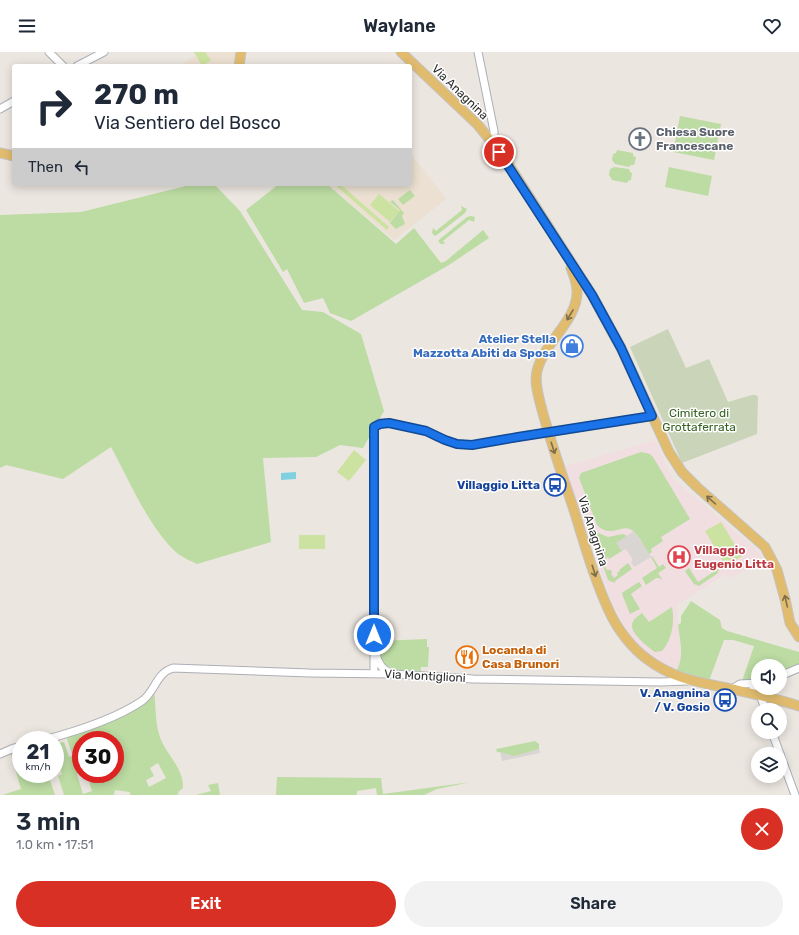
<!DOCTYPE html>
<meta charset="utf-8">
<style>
body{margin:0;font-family:Rubik,sans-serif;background:#f2f2f3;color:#1f2937;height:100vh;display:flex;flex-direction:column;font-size:15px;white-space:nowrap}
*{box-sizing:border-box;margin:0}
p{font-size:13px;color:#747a83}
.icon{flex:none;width:22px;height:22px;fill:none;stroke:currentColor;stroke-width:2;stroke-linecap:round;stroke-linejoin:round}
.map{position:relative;height:743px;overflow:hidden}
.details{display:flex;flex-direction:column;background:#fff;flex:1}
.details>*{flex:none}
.hud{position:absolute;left:12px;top:12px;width:400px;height:122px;border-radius:4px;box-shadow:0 2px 10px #0003;background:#fff;color:#1f2937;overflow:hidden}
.fabs{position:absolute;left:751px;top:607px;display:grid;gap:8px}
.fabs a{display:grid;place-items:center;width:36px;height:36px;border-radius:50%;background:#fff;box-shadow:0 2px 10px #0003;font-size:20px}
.speed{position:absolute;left:12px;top:679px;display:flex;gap:8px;font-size:20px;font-weight:700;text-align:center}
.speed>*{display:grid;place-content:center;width:52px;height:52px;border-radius:50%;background:#fff;box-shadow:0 2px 10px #0003;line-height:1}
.speed small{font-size:10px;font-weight:400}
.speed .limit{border:6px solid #d22;background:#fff;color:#111}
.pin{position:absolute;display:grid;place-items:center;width:34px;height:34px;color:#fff;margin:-17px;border:2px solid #fff;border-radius:50%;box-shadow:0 1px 4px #0007}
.me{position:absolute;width:44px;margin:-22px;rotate:0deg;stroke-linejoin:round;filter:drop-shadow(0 0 3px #0008)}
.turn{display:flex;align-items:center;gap:14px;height:84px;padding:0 16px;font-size:18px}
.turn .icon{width:52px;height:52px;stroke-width:2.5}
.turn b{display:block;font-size:28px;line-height:34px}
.then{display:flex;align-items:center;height:38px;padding:0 16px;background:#0003;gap:8px;font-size:15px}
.round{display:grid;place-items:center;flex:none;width:42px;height:42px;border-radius:21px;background:#f2f2f3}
.headline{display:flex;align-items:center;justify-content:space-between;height:68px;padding:0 16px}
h1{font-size:24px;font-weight:600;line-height:30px}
.primary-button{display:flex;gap:8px;margin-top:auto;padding:8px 16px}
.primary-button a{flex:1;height:46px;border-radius:24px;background:#d93025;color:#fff;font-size:16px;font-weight:600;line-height:46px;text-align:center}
.primary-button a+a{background:#f2f2f3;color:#1f2937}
header{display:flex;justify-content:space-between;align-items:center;height:52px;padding:0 16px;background:#fff;font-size:18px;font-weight:600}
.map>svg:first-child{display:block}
.education{fill:#ebe0d1}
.medical{fill:#f1dee1}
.green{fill:#bcdca3;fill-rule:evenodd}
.cemetery{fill:#c9d4b9}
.pitch{fill:#cce2a0}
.plaza{fill:#d9d5d2}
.water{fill:#7fd1e2}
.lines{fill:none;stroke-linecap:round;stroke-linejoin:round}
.minor-casing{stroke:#acafb6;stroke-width:9}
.major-casing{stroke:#c4c4c4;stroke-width:11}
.minor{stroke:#fff;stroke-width:7}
.major{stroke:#e1bc6f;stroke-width:9}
.oneway{stroke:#7d6d4a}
.route-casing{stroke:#114b97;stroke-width:10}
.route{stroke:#1a73e8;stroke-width:7}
.labels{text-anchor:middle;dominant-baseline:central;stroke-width:3;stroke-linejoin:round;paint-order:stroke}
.street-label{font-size:12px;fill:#2c2c2c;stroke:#fff}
.worship-label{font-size:12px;font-weight:bold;fill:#5b616d;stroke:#fff;text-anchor:start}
.shop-label{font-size:12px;font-weight:bold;fill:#366cbe;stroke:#fff;text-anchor:end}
.park-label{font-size:12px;fill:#366223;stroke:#fff}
.transit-label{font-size:12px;font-weight:bold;fill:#164399;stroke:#fff;text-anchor:end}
.health-label{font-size:12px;font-weight:bold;fill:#be3a42;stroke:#fff;text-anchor:start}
.food-label{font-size:12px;font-weight:bold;fill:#c56008;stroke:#fff;text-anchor:start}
</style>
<header><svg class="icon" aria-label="menu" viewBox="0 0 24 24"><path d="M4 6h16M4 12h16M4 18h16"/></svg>Waylane<svg class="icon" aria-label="heart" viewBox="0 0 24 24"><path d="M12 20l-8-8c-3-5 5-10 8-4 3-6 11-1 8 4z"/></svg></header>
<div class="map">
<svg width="799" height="743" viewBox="0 0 799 743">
<rect width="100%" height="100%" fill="#ece6e0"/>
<g class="education">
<path d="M194,0H237L234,14H179L195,4Z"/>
<path d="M410,101L446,147L394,188L328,132H410Z"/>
</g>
<path class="medical" d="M655,388L672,425L677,430L755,496L760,502L766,513L755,514L730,526L725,522L678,552L677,559L681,605L678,616L675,621L662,613L641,595L627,578L621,568L612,551L585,472L563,415Z"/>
<g class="green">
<path d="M680,64L721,72L714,108L673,100Z"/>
<path d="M617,98L633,101V104L636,105L634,113H631L629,115L615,112L612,108L613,102L616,101Z"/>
<path d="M614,115L629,117L630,120L632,121L631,128L628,129L627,131L612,128L609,123L610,117Z"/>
<path d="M669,115L712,124L708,144L665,135Z"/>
<path d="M194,132H214L240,159L302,258L323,260L361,282L384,359L363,396L340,393L316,405L263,406L271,490L197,512C191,509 184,506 178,502C150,478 129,428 111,395L63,427L6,413L0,416V163L81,160Z"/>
<path d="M279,132H327L396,192L414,176L441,211L446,209L483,178L489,186L449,213L351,269L330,261L323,246L304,251L287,217L283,220L246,158Z"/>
<path d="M410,138L415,144L403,153L398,147Z"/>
<path d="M393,148L404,161L402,164L405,172L396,177L390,171L400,158L390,150Z"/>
<path d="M461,154L467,157L465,161L438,182L435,184L432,181L433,176L436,179L462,158Z"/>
<path d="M471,164L475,165L474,170L469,168L443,189L445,192H441L438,189L440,187L467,165Z"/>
<path d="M641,400L650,402L653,405L690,467L661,485L663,489L651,497L652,500L649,502C644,495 639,483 632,478C621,471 611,487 597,473L579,426L581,421Z"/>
<path d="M596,480L608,485L623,482L627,484L617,491L622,499L609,507L608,505L605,507L607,510L605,515L607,518H611L612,520L611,522L614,526L618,523L617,521L620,519L619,518L628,511L632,517L615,529V531L608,528L601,507L595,482Z"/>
<path d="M652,504L659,515L663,512L666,516L658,521L662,527L661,528L660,526H656L646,533L642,526L657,516L651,505Z"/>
<path d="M716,510L719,516L718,521L699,534L694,532L685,519L689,516L698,530L715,519L713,516Z"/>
<path d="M639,530L642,534L631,542L640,557L630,562L622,542L623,540Z"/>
<path d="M691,549L720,568L722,576L727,579L799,600V613L780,622V614H758V629H742L754,594L733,588H724L709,629L675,621C685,607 680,589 678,573L681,571V564Z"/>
<path d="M672,555C675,569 672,588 662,599L655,600C648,595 631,582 632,573C632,568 638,564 642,561L649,570Z"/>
<path d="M427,587V595H429L428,615H421V619C403,619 382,621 379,598H377L378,589Z"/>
<path d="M154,639C156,653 155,669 159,682C164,701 184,715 183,736L178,740L179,742L176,743H130V740L115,738L114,743H64L58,724L62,722L56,705H55V688H58L59,691L64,690L69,705L81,701V720L77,722L83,742L92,739L89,730L102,726L101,722H115V688H81V698L72,701L66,685L114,666ZM158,711L166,726L149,735L146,728L154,724L150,716Z"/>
<path d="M535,689L539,692V697C531,699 521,704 513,704C507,703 502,700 497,700L496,697Z"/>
<path d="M21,697V702L14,704L17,714L21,713V722H52L53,724L49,725L55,743H2L21,737L10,700Z"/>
<path d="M277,725L381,726L383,742L471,730L437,737L424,743H377L376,736L357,739V743H276Z"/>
<path d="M218,731L220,743H196L211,739L208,733Z"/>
</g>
<path class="cemetery" d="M668,277L686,316L709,307L728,350L752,343H756L758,345L757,382L682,411L630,295Z"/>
<g class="pitch">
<path d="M194,0H205L211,8L202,14Z"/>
<path d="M334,132H340L389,175L387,178Z"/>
<path d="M379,142L399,159L390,170L370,153Z"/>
<path d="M354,398L366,408L349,429L337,420Z"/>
<path d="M721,470L742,504L726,514L705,479Z"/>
<rect x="299" y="483" width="26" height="14"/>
</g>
<g class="plaza">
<path d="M634,479L651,505L634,515L631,510L633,508L626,497L622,499L616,491Z"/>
<path d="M539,697L540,701L502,709L500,700L514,704Z"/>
</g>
<path class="water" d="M296,420V427L281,428V421Z"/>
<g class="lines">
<g class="minor-casing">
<g id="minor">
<path d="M49,0L63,14"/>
<path d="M478,0L494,79V93"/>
<path d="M77,14L104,0"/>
<path d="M0,57L14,49"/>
<path d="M376,602C378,611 382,618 391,621"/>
<path d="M374,621V375L379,371H389L426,379L437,385L457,392L472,393L518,385L652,364"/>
<path d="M780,624L799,616"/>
<path d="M757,631L753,636L755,641L761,645L765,658"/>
<path d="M732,637L740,632L758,631"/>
<path d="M772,680L780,702"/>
<path d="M44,688C74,680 117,666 142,649C155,640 156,621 173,616L310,621L393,622L473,627L660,630L688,629"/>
<path d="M0,702L14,696L21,694"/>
<path d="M780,702L795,743"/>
</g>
</g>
<g class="major-casing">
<g id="major">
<path d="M401,0L478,73L505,107L592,243L621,296L669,400L682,420L697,435L765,495L777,518L785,547L790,571L799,585"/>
<path d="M239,14L241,0"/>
<path d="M0,101L14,104"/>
<path d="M571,216C574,224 577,231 577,239C578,268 544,290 537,319C534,331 539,346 542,358C551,391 562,423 573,455C584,490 594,527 610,561C618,578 632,596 647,607C675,628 700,630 732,637C754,642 777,647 799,654"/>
</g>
</g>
<use href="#minor" class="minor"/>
<use href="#major" class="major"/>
</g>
<defs><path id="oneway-shaft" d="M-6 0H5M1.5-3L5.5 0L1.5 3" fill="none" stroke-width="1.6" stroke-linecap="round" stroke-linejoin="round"/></defs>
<g class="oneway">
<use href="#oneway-shaft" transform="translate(570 263) rotate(121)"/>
<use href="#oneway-shaft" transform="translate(553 396) rotate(72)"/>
<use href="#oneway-shaft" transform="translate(711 448) rotate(-138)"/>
<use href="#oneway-shaft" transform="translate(594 519) rotate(72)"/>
<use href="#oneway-shaft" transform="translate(786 549) rotate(-103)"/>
</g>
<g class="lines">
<g class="route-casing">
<path id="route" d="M374,583V375L380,372L389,371L426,379L445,388L457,392L472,393L518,385L652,364L621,296L592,243L499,100"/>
</g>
<use href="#route" class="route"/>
</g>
<defs>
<g id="church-ring" transform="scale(1.15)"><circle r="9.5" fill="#fff" stroke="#6b7280" stroke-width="1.5"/><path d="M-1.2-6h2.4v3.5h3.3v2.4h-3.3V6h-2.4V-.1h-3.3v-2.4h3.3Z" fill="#6b7280"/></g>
<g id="shop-ring" transform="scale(1.15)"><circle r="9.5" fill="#fff" stroke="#3f7fe0" stroke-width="1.5"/><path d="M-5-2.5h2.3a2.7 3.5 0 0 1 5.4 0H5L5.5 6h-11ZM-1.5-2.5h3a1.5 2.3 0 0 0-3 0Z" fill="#3f7fe0"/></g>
<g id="bus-ring" transform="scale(1.15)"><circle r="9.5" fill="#fff" stroke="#1a4fb4" stroke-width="1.5"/><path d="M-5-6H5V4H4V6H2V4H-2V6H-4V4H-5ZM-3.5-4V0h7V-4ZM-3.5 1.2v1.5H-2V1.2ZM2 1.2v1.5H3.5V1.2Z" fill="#1a4fb4"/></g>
<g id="hospital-ring" transform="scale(1.15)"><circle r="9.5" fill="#fff" stroke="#e0444e" stroke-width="1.5"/><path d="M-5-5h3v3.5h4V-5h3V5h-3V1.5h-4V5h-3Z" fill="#e0444e"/></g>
<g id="restaurant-ring" transform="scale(1.15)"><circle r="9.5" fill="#fff" stroke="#e8710a" stroke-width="1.5"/><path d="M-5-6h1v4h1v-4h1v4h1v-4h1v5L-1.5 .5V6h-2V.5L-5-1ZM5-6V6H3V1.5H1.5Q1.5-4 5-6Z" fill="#e8710a"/></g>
</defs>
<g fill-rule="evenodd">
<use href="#church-ring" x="640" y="87"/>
<use href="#shop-ring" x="572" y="294"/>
<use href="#bus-ring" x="555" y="433"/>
<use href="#hospital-ring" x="679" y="505"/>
<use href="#restaurant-ring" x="467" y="605"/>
<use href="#bus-ring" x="725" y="648"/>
</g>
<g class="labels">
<g class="street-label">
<text transform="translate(460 40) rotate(44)">Via Anagnina</text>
<text transform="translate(593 479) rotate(72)">Via Anagnina</text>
<text transform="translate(425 624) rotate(3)">Via Montiglioni</text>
</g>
<g class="worship-label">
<text x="656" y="80">Chiesa Suore<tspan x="656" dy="14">Francescane</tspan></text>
</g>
<g class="shop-label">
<text x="556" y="287">Atelier Stella<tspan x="556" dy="14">Mazzotta Abiti da Sposa</tspan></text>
</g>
<g class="park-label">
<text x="699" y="361">Cimitero di<tspan x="699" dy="14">Grottaferrata</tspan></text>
</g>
<g class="transit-label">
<text x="540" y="433">Villaggio Litta</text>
<text x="710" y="641">V. Anagnina<tspan x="710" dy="14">/ V. Gosio</tspan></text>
</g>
<g class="health-label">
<text x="694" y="498">Villaggio<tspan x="694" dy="14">Eugenio Litta</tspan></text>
</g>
<g class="food-label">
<text x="482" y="598">Locanda di<tspan x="482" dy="14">Casa Brunori</tspan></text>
</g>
</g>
</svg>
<div class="fabs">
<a><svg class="icon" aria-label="sound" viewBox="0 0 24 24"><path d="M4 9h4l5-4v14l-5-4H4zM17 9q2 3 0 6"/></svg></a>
<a><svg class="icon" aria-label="search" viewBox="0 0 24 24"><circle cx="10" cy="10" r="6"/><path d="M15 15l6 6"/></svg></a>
<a><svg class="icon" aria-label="layers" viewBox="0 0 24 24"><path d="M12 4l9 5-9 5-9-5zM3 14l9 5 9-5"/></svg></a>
</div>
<div class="speed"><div>21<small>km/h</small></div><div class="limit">30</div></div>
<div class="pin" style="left:499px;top:100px;background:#d93025"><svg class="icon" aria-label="arrive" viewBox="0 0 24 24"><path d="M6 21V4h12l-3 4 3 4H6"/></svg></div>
<svg class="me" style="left:374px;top:583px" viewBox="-20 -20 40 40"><circle r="17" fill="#1a73e8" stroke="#fff" stroke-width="3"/><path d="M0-11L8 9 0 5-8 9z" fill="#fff"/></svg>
<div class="hud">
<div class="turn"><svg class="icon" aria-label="right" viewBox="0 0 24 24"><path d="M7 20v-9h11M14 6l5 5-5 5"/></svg><div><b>270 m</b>Via Sentiero del Bosco</div></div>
<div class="then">Then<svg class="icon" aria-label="left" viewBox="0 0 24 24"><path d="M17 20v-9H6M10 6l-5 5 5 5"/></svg></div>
</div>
</div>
<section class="details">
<div class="headline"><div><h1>3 min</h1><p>1.0 km · 17:51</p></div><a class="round" style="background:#d93025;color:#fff"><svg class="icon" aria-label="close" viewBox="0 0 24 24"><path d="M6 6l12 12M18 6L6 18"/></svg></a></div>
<div class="primary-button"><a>Exit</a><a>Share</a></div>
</section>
